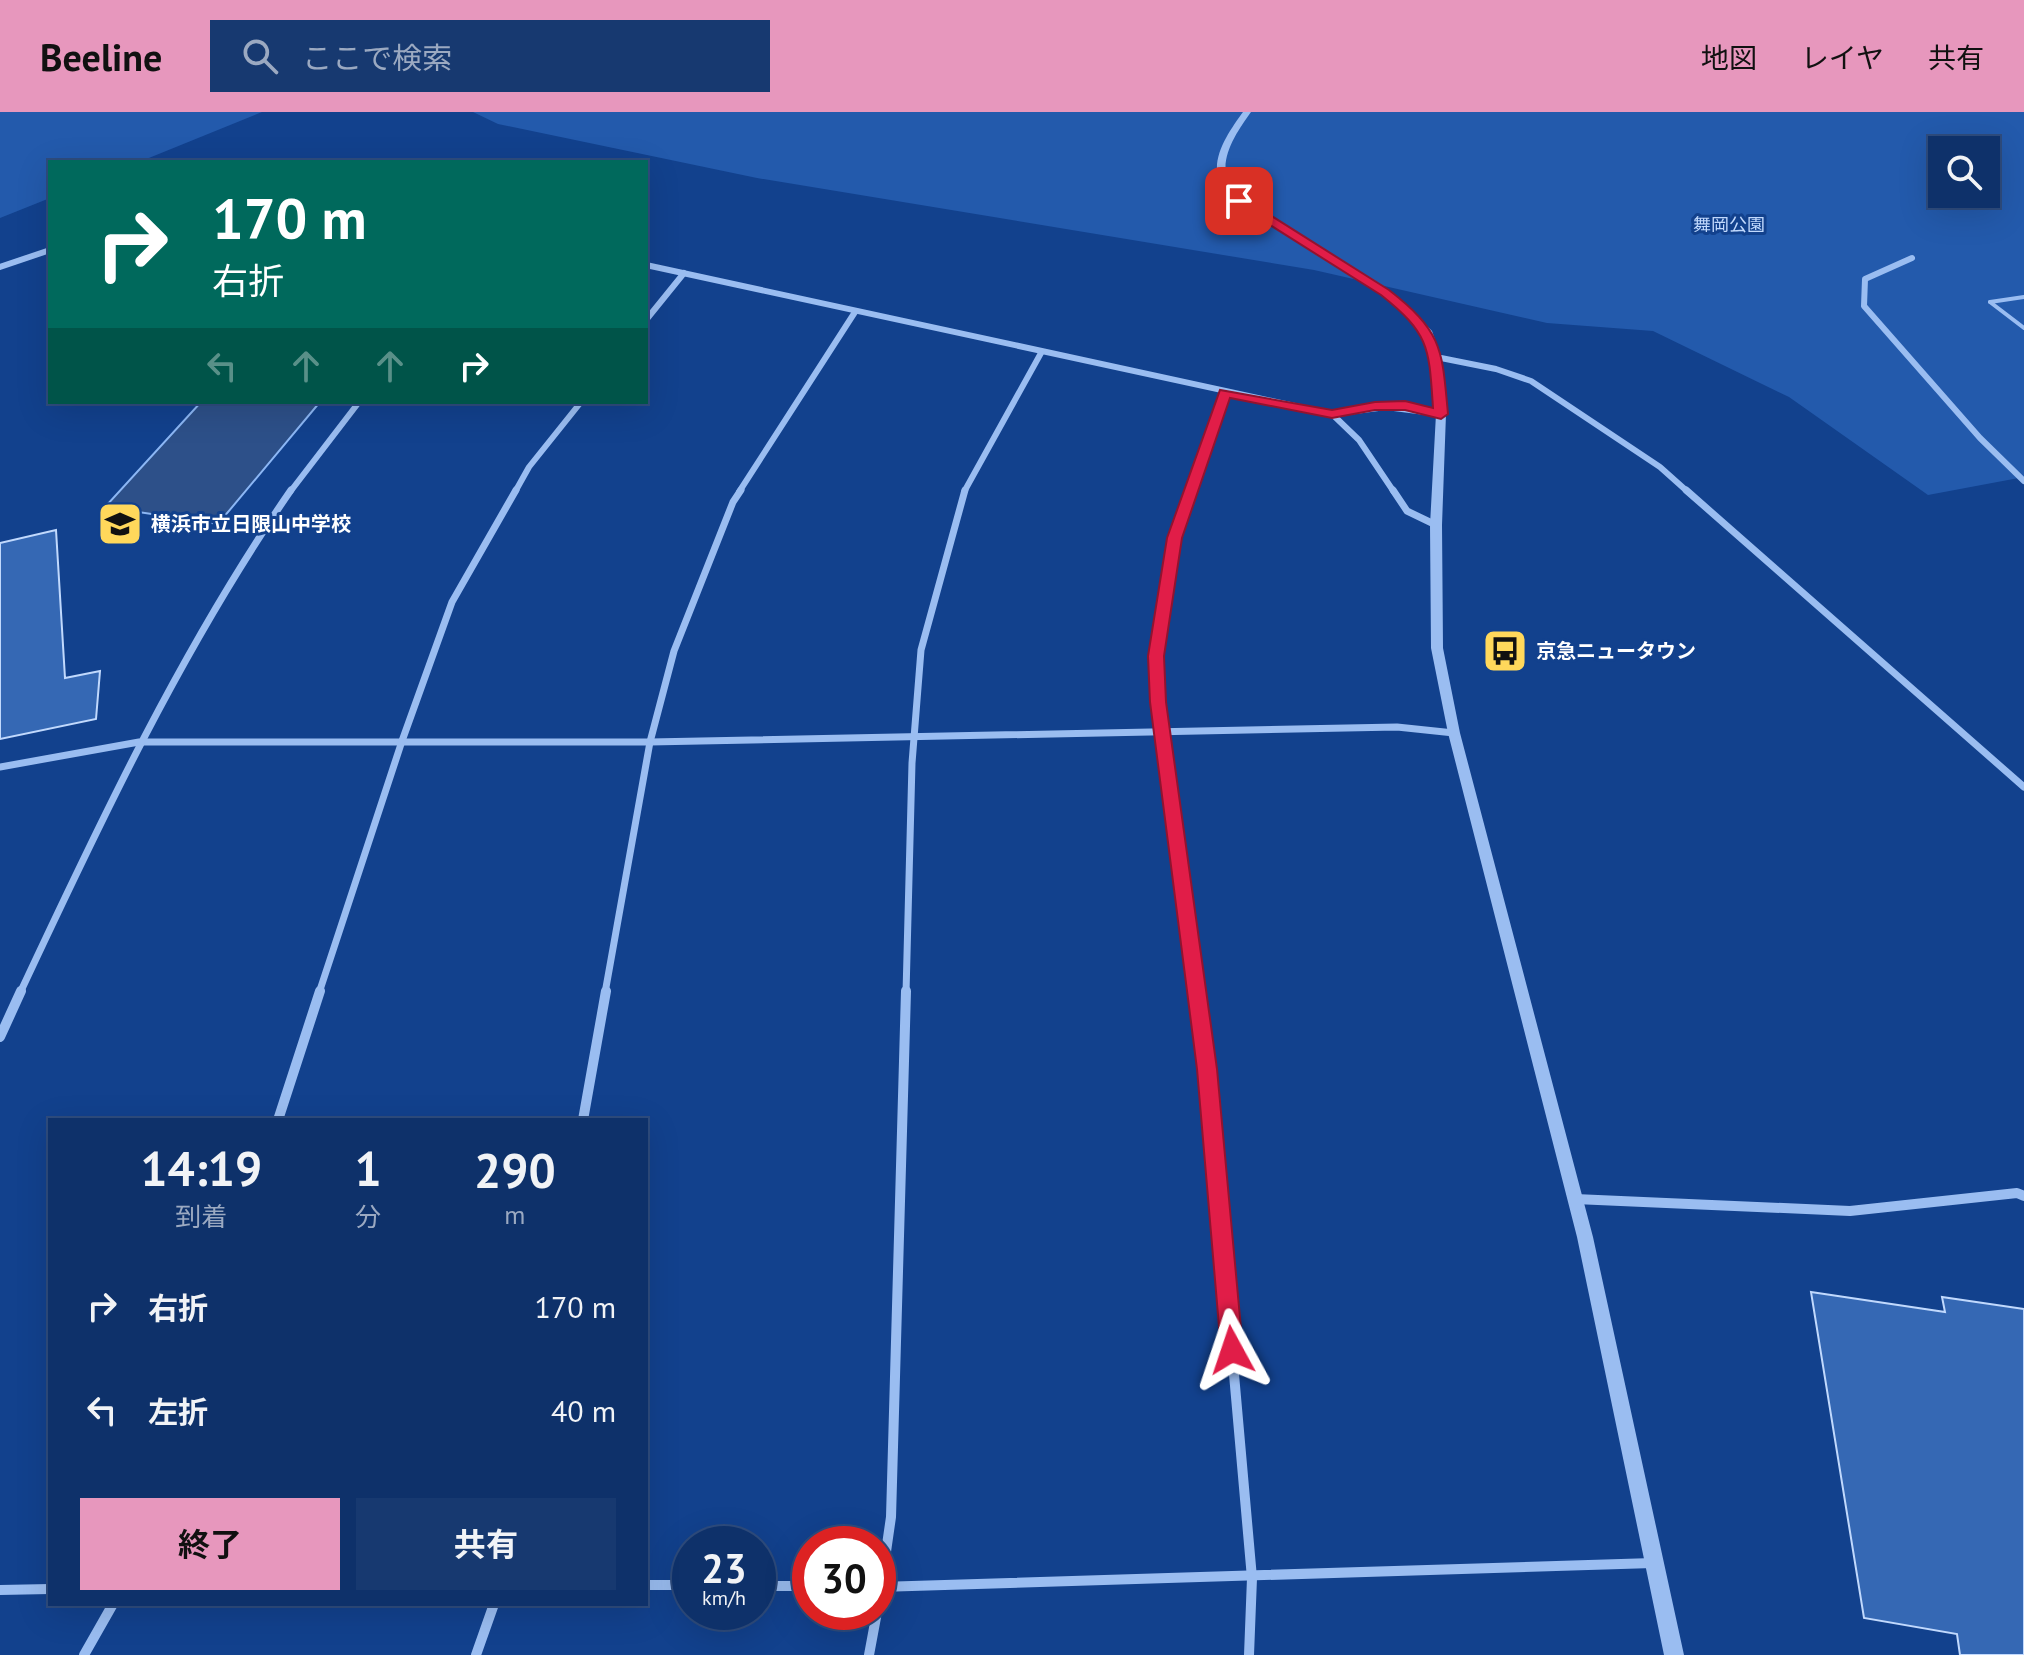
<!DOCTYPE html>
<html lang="ja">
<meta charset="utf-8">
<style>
body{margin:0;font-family:"PT Sans","Noto Sans JP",sans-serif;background:#173970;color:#f1f3f6;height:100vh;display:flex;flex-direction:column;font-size:30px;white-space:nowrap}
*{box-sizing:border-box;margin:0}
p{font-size:26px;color:#9ba9c1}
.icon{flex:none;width:44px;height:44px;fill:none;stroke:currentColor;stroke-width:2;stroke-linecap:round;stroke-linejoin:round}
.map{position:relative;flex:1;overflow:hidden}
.side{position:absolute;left:48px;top:1006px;width:600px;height:488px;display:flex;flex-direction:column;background:#0e316a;border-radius:0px;box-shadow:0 8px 32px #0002,0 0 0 2px #2e4c7e}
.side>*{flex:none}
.top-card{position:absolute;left:48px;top:48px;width:600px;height:244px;border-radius:0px;box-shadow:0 8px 32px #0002,0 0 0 2px #2e4c7e;background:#00695c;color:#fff;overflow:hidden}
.controls{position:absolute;left:1928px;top:24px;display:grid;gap:16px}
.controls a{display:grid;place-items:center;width:72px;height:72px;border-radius:0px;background:#0e316a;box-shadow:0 8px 32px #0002,0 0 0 2px #2e4c7e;font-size:40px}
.speed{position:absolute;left:672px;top:1414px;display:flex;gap:16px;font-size:40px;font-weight:700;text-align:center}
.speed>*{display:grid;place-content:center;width:104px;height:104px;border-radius:50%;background:#0e316a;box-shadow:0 8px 32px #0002,0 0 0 2px #2e4c7e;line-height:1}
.speed small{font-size:20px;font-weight:400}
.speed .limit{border:12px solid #d22;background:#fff;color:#111}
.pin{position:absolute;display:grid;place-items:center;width:68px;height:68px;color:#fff;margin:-34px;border-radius:16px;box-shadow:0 4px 12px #0006}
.me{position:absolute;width:88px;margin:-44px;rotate:355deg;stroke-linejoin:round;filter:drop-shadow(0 0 6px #0008)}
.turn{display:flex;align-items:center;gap:28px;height:168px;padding:0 32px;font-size:36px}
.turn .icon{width:104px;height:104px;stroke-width:2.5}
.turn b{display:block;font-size:56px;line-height:68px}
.lanes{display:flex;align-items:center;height:76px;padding:0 32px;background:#0003;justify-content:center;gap:40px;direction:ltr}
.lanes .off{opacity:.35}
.eta{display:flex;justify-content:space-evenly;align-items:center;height:136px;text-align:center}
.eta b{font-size:48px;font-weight:700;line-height:56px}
.button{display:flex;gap:16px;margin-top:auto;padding:16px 32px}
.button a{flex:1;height:92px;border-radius:0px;background:#e797bd;color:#111;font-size:32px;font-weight:700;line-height:92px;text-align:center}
.button a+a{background:#173970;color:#f1f3f6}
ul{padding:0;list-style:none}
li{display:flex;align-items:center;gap:24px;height:104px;padding:0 32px}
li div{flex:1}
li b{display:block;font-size:30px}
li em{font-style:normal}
header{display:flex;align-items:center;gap:48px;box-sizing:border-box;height:112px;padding:0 40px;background:#e797bd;color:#111}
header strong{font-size:38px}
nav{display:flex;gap:44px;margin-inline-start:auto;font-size:28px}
.search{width:560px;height:72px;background:#173970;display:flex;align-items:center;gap:20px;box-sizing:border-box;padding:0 28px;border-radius:0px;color:#9ba9c1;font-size:30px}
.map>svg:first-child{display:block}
.green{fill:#235aac;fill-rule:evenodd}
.water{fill:#2d5089;stroke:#8cb7f5;stroke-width:2}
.building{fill:#3568b4;stroke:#c1d9fd;stroke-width:2}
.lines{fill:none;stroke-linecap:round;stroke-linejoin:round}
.service{stroke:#9abdf1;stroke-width:4}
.minor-far2{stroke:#9abdf1;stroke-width:6}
.minor-far1{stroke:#9abdf1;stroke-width:7}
.minor{stroke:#9abdf1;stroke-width:10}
.tertiary{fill:#9abdf1;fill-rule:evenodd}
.route{fill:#e11d48;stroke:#92132f;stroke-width:2}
.labels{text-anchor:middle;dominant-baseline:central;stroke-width:6;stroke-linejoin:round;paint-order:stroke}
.far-park-label{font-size:18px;fill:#c1d9fd;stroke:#12418d}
.poi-label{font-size:20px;font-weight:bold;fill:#fff;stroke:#12418d;text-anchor:start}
</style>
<header>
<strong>Beeline</strong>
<div class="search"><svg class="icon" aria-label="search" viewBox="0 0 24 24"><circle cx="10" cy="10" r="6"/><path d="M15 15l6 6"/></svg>ここで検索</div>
<nav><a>地図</a><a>レイヤ</a><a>共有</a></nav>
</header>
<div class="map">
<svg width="2024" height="1543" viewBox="0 0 2024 1543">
<rect width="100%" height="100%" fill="#12418d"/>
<g class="green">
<path d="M0,0H262L139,50H50V86L0,106Z"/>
<path d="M473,0H2024V365L1928,383L1789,285L1653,219L1547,211L1314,158L757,66L498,12ZM1942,38H1986V82H1942Z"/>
</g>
<path class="water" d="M201,290H320L218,412L105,395Z"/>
<g class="building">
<path d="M56,418L65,566L100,559L96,607L0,627V431Z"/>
<path d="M1811,1180L1945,1200L1942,1185L2024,1197V1543H1960L1957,1522L1864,1506Z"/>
</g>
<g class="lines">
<g class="service">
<path d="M1990,190L2024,216"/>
<path d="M1990,190L2024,185"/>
</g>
<g class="minor-far2">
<path d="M1912,146L1865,167L1864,194L1980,326L2024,369"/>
<path d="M646,153L1332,302L1386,295L1441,302"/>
<path d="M0,155L50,138"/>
<path d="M646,208L684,161"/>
<path d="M1436,245L1496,257L1531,269L1660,355L1688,380"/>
<path d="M1332,302L1359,328L1394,380"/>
<path d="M290,380L359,290"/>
<path d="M515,380L529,355L581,290"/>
<path d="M739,380L855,200"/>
<path d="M964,380L1041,241"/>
<path d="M1191,380L1225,280"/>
</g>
<g class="minor-far1">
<path d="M1191,378L1175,426L1156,544L1160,618L1197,881"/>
<path d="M1393,378L1407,399L1436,413"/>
<path d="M1686,378L2024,675"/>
<path d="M0,655L139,630H650L1397,615L1454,621"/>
<path d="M20,881C101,708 182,536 291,378"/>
<path d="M319,881L402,629L452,490L516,378"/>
<path d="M605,881L650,630L674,539L733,390L741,378"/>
<path d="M906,881L912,651L921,538L965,378"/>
</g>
<g class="minor">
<path d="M1196,879L1207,957L1252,1466L1249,1543"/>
<path d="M0,925L21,879"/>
<path d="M278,1008L320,879"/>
<path d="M583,1008L606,879"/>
<path d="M1575,1087L1850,1099L2017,1081L2024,1084"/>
<path d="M646,1473H690"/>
<path d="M758,1474H810"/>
<path d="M879,1475L1653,1451"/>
<path d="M0,1478L50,1477"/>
<path d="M878,1495L891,1405L906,879"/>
<path d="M84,1543L113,1492"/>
<path d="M476,1543L494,1492"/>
<path d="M869,1543L877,1500"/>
</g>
<path class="tertiary" d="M1243,0H1251C1239,17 1220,43 1227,66C1230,74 1237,81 1242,87L1388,178L1410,196L1432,219L1441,245L1446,302L1442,413L1443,536L1460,621L1593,1125L1684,1543H1664L1577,1125L1448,621L1431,536L1430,413L1436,302L1431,245L1423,222L1404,200L1382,182L1236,91C1231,84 1224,78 1220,70C1209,47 1230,18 1243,0Z"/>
</g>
<path class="route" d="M1235,86H1243L1389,178C1443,220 1442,237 1448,302L1441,307L1405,298H1375L1332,306L1230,286L1182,426L1164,544L1166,590L1217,957L1243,1238L1240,1246L1232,1249L1224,1246L1221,1238L1197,957L1150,590L1148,544L1167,426L1220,278L1332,298L1375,290L1405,289L1433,296C1429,236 1430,222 1381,183L1235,91Z"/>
<defs>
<g id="school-square" transform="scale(2.3)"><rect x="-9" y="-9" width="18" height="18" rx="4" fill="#ffd85b" stroke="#12418d"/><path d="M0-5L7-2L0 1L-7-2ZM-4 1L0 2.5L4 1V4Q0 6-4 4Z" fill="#111"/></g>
<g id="bus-square" transform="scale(2.3)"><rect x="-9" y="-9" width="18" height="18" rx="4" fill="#ffd85b" stroke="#12418d"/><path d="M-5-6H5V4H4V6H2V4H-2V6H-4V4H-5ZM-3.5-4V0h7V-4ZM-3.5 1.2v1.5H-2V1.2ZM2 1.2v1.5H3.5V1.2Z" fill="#111"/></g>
</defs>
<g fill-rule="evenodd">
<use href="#school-square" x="120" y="412"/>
<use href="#bus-square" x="1505" y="539"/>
</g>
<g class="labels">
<g class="far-park-label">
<text x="1729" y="112">舞岡公園</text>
</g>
<g class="poi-label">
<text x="151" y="412">横浜市立日限山中学校</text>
<text x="1536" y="539">京急ニュータウン</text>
</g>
</g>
</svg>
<div class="controls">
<a><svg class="icon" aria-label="search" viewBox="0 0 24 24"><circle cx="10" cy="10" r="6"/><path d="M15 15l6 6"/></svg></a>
</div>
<div class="speed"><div>23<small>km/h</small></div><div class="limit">30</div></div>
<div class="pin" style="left:1239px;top:89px;background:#d93025"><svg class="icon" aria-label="arrive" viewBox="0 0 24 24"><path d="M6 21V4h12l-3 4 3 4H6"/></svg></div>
<svg class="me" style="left:1232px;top:1238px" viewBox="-20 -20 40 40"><path d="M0-17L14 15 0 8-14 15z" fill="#e11d48" stroke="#fff" stroke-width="4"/></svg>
<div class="top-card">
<div class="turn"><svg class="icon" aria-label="right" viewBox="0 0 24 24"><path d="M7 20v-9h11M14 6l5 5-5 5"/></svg><div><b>170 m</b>右折</div></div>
<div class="lanes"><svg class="icon off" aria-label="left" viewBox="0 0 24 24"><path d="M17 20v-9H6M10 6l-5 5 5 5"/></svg><svg class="icon off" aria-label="ahead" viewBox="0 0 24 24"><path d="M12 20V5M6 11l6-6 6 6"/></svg><svg class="icon off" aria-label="ahead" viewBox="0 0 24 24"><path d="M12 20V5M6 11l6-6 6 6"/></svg><svg class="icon" aria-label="right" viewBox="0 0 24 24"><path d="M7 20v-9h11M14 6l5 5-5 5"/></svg></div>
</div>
<section class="side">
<div class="eta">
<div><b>14:19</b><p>到着</p></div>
<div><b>1</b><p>分</p></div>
<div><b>290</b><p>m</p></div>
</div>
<ul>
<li><svg class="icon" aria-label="right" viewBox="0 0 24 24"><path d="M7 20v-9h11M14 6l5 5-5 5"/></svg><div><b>右折</b></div><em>170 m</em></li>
<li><svg class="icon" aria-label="left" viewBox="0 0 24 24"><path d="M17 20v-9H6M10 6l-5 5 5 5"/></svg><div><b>左折</b></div><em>40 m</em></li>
</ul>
<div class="button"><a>終了</a><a>共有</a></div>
</section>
</div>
